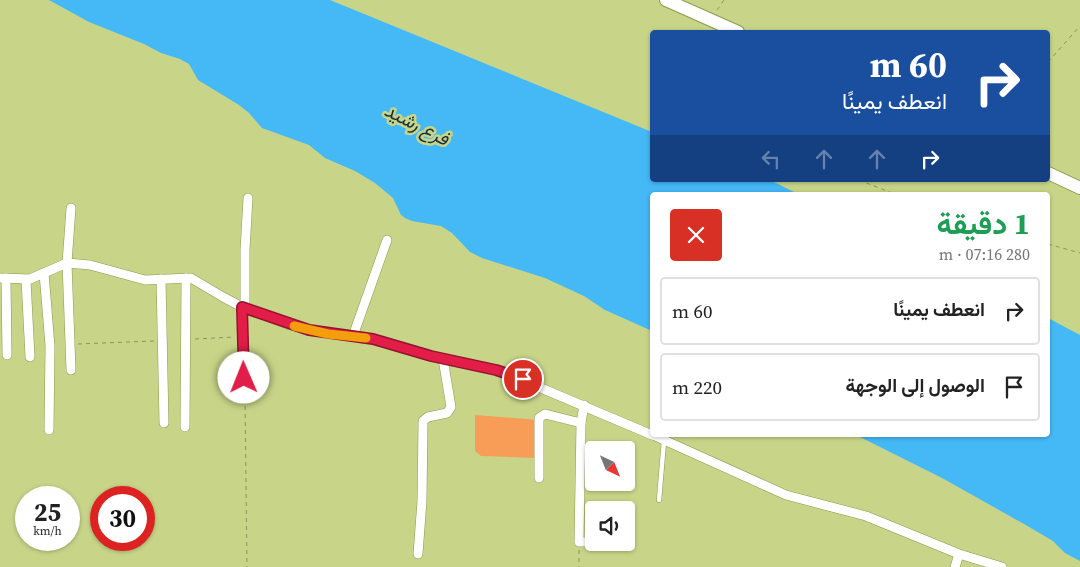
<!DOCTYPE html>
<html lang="ar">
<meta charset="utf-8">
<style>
body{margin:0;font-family:"Source Serif 4",Vazirmatn,serif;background:#f6f6f6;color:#222;direction:rtl;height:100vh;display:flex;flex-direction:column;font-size:19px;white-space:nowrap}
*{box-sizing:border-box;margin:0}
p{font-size:16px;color:#767676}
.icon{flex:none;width:28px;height:28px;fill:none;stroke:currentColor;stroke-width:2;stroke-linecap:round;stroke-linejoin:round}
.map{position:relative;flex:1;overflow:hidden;direction:ltr}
.panel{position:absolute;left:650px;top:192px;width:400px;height:245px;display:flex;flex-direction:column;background:#fff;border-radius:5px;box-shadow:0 1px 4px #0004;direction:rtl}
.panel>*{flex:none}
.guide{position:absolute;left:650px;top:30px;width:400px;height:152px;border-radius:5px;box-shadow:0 1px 4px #0004;direction:rtl;background:#1a4fa0;color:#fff;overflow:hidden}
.needle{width:32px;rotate:137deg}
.buttons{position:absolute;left:585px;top:441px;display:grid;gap:10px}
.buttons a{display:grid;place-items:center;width:50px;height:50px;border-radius:5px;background:#fff;box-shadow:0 1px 4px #0004;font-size:25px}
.speed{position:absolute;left:15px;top:486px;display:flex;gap:10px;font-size:25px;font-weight:700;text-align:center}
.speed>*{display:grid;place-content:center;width:65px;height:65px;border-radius:50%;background:#fff;box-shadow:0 1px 4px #0004;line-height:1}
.speed small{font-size:12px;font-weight:400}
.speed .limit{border:8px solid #d22;background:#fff;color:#111}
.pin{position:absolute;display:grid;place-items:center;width:42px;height:42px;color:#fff;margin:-21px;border:2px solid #fff;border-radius:50%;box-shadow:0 1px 5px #0007}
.me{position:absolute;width:55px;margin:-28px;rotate:359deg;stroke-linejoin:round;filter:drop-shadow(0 0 4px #0008)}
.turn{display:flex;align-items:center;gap:18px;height:105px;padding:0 20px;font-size:22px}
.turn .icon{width:65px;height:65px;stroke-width:2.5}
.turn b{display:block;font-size:35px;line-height:42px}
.lanes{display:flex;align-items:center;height:48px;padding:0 20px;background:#0003;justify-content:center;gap:25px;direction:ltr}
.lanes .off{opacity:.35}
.round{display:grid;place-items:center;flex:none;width:52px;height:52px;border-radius:5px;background:#f6f6f6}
.overview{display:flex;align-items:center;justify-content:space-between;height:85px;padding:0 20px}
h1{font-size:30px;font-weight:700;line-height:38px;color:#1e9e55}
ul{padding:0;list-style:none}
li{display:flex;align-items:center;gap:15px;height:68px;margin:0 10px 8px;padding:0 10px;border:2px solid #e0e0e0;border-radius:5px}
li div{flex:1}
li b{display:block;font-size:19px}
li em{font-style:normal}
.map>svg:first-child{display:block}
.green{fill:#f79d58}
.water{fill:#45b8f6}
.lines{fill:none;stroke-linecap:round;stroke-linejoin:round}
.lane-casing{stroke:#8c984d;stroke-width:5.5}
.street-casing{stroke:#8c984d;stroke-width:10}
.secondary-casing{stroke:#8c984d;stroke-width:14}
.path{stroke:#8a9458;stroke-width:1;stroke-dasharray:4 4;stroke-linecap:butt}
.lane{stroke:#fff;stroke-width:4.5}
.street{stroke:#fff;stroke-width:9}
.secondary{stroke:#fff;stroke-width:12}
.route-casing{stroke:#92132f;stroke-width:12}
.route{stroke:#e11d48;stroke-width:9}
.slow{stroke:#f59e0b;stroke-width:9}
.labels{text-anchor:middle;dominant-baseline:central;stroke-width:5;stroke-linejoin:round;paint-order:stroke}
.water-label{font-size:19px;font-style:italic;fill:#18303e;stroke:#c8d588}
</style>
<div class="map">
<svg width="1080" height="567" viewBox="0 0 1080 567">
<rect width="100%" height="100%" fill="#c8d588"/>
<path class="green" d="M475,415L539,420L538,458L481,456L475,451Z"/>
<g class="water">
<path d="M49,0H330L652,132V180H770L800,195H652V331L605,310L584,296L545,278L482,258L470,252L452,233L441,226L412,221L405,218L401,215L393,198L375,183L355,171L325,158L309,145L262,128L249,113L239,105L198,80L189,64L180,59L161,53L144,44L89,22Z"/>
<path d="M1048,318L1080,335V561L1065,553L1053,541L1024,524L942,478L856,435H1048Z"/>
</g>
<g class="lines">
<g class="lane-casing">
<path id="lane" d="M659,500L664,441"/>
</g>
<g class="street-casing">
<g id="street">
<path d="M44,273L50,346L49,430"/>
<path d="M0,278L30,279L67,263L90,265L145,280L191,278L223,297L242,307L290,325L309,330L373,339L431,356L508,374L652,435"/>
<path d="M6,278L7,355"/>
<path d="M161,279L164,423"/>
<path d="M26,280L30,357"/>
<path d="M242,307L245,389"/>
<path d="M245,308V250L248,198"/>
<path d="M353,336L387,240"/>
<path d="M71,370L67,263L71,208"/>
<path d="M584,405L581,423L579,542H594"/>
<path d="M185,427L186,278"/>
<path d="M653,435L786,495L866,516L959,554L1002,567"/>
<path d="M539,478V418L545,414L581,423"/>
<path d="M603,542L609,543"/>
<path d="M418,554L422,501L423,421L428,417L447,413L451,407L443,359"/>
<path d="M955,567L959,554"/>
</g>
</g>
<g class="secondary-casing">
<g id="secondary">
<path d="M666,0L738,32"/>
<path d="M1048,173L1080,188"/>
</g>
</g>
<g class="path">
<path d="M717,10L724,0"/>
<path d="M1048,62L1080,26"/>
<path d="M859,180L897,195"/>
<path d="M1048,244L1080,253"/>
<path d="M195,339L234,337"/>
<path d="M78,344L154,341"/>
<path d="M245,398L247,567"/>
<path d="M579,550V567"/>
</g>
<use href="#lane" class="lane"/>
<use href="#street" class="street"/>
<use href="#secondary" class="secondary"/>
</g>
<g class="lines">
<g class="route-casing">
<path id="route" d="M244,378L242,307L309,330L373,339L431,356L496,370L523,379"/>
</g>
<use href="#route" class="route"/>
<path class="slow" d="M294,326L328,334L366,338"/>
</g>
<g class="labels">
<g class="water-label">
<text transform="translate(417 124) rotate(27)">فرع رشيد</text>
</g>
</g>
</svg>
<div class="buttons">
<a><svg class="needle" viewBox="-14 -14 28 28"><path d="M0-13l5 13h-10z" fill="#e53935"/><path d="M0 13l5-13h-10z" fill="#767676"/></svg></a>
<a><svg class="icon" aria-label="sound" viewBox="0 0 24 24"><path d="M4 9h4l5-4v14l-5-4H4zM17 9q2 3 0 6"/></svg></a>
</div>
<div class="speed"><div>25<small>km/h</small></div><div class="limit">30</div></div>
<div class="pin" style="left:523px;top:379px;background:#d93025"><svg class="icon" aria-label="arrive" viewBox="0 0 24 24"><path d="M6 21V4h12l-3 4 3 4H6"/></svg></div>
<svg class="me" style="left:244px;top:378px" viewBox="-20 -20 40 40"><circle r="19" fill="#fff"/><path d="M0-13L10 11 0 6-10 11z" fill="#e11d48"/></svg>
<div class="guide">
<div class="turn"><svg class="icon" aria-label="right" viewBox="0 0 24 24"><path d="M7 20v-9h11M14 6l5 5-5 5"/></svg><div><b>60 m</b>انعطف يمينًا</div></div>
<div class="lanes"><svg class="icon off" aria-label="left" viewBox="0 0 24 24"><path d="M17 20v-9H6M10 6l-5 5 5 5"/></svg><svg class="icon off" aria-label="ahead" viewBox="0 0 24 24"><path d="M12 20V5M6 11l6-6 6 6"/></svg><svg class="icon off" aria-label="ahead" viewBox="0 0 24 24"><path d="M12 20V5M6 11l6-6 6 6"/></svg><svg class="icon" aria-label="right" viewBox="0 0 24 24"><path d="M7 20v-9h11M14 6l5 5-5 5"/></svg></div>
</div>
<section class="panel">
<div class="overview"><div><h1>1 دقيقة</h1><p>280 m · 07:16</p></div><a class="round" style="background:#d93025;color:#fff"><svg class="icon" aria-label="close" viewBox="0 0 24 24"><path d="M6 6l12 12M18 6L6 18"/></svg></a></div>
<ul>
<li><svg class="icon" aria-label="right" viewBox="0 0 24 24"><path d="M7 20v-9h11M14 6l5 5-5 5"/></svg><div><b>انعطف يمينًا</b></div><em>60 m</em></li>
<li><svg class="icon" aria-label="arrive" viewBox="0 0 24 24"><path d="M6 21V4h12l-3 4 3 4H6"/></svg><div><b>الوصول إلى الوجهة</b></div><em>220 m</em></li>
</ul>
</section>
</div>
